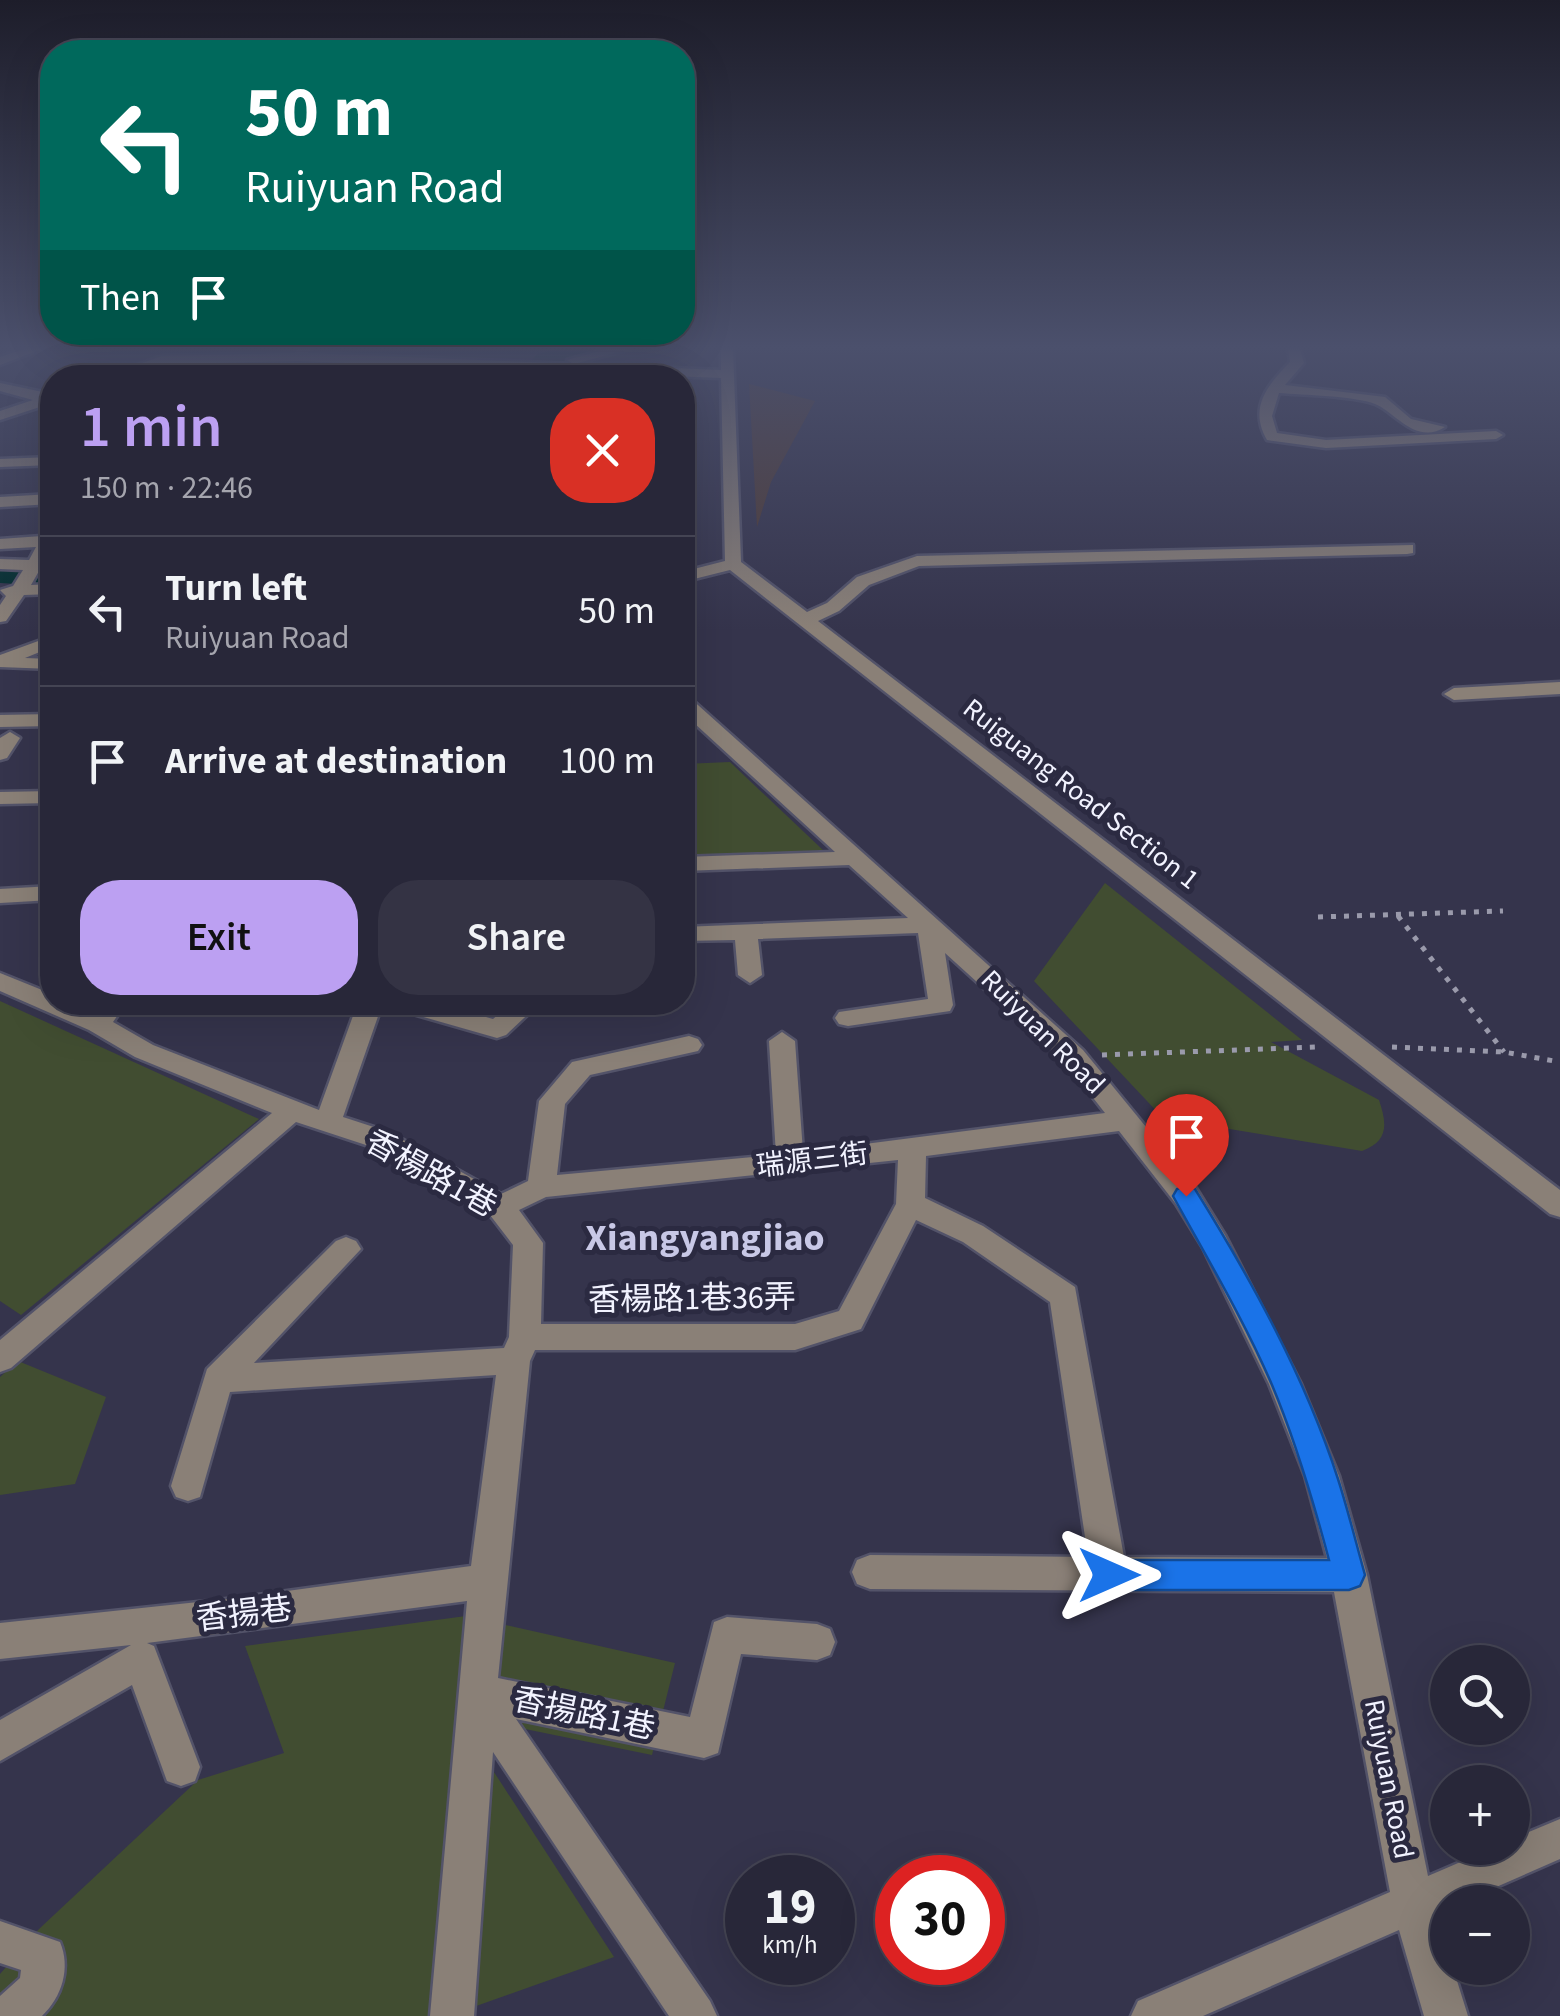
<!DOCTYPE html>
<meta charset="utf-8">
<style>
body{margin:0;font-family:"Source Sans 3","Noto Sans TC",sans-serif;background:#343344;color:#f1f3f6;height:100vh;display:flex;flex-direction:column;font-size:38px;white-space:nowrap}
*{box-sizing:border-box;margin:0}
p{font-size:32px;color:#a5a5ae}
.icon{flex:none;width:55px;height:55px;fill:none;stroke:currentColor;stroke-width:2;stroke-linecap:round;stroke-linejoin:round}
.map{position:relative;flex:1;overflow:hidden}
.side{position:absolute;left:40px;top:365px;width:655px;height:650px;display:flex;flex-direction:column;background:#282739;border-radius:40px;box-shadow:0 10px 40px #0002,0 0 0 2px #444453}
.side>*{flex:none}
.top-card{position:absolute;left:40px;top:40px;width:655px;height:305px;border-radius:40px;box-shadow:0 10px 40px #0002,0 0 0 2px #444453;background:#00695c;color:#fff;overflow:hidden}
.tools{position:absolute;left:1430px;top:1645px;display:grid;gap:20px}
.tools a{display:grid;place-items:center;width:100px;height:100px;border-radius:50%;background:#282739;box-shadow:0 10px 40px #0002,0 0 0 2px #444453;font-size:50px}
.speed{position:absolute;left:725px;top:1855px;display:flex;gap:20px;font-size:50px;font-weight:700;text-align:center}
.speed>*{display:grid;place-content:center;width:130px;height:130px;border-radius:50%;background:#282739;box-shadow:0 10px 40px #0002,0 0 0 2px #444453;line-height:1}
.speed small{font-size:25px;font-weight:400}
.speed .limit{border:15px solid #d22;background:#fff;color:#111}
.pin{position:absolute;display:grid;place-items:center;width:85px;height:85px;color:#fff;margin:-102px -42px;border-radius:50% 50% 50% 0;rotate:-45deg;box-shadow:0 0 10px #0007}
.pin .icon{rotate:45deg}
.me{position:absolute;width:110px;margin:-55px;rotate:90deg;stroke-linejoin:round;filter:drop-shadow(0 0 8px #0008)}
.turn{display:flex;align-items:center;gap:35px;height:210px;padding:0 40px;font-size:45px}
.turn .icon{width:130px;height:130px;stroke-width:2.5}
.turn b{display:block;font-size:70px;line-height:85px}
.then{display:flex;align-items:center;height:95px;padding:0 40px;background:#0003;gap:20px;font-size:38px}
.round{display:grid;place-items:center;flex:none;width:105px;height:105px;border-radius:40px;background:#343344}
.summary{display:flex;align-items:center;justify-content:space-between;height:170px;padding:0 40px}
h1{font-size:60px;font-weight:600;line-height:75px;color:#bca0f2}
.cta{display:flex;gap:20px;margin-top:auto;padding:20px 40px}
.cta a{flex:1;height:115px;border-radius:40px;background:#bca0f2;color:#111;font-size:40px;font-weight:600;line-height:115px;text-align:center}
.cta a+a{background:#343344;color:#f1f3f6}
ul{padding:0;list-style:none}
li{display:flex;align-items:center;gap:30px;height:150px;padding:0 40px;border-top:2px solid #444453}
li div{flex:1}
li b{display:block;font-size:38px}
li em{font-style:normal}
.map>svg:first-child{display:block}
.industrial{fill:#4e3a34}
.green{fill:#414d31}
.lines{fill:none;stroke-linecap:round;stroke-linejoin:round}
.river{fill:#002d2d;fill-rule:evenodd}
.minor-casing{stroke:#535369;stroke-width:5}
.path{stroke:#9a9aab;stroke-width:5;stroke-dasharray:5 8;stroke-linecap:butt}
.minor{fill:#8a8077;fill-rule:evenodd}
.route{fill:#1a73e8;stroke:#114b97;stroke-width:2.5}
.labels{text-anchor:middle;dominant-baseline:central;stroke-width:10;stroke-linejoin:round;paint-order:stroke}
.street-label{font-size:28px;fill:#f2f3ff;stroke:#2b2a41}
.near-street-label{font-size:32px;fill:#f2f3ff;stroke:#2b2a41}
.district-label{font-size:38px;font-weight:bold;fill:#c8c8e6;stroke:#2b2a41}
</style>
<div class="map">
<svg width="1560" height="2016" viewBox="0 0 1560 2016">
<rect width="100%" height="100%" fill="#35344c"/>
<path class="industrial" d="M749,384L815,401L771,482L757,527Z"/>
<g class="green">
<path d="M730,762L824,851L683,855V764Z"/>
<path d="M1105,883L1302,1040L1271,1042L1379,1100C1387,1124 1389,1141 1362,1151L1163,1118L1034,981Z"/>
<path d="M0,1001L259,1119L21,1315L0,1301Z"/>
<path d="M18,1361L106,1397L75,1484L0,1495V1377Z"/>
<path d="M466,1616L675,1663L652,1755L457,1715L614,1957L448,2016H0V1974L39,1929L198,1780L284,1753L245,1646Z"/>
</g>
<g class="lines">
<g class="river">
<path d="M557,349H595L591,354L554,364L538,378H511L538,354Z"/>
<path d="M0,565L52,568V586L0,583Z"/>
</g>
<g class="minor-casing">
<g id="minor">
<path d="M24,349H42L0,365V357Z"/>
<path d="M298,349H311L308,353L721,370V349H733L741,562L807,612L827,603L857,577L917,556L1413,545V553L1407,554L919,566L869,585L839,611L818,621L1560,1190V1217L1550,1214L730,570L682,582V572L725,561L721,378L298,361L163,364L121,378H100L162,356L294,353Z"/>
<path d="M607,349H630L574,364L567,360Z"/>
<path d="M1288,349H1300L1304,363L1285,385L1385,397L1411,419L1445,427C1416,446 1394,411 1375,404C1356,396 1303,395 1279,393L1272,416L1277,433L1326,440L1496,431L1503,435L1496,439L1326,448L1267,440C1248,407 1268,385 1290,362Z"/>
<path d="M0,383L52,394V403L0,420V411L33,400L0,391Z"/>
<path d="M52,457V465L0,467V459Z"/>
<path d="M52,494V504L0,507V497Z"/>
<path d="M52,528V547L45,561H52V571H39L31,585L52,584V594L24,595L6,621L0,622V605L6,596L0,590L13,586L23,570L0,569V559L29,560L36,547L0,549V539L42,536Z"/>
<path d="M52,636V647L25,658L52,659V669L0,667V655Z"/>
<path d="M1560,682V694L1454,700L1444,694L1454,688Z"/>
<path d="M682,695L689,697L1083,1050L1196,1188L1225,1235L1301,1384L1339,1476L1367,1575L1428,1876L1493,1848H1512V1839L1560,1819V1859L1462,1902H1448V1909L1436,1914L1448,1950V1968H1453L1468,2016H1424L1399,1930L1203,2016H1131L1138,2001L1390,1892L1334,1592L870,1589L857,1584L852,1572L857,1560L870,1555L1088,1557L1050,1302L963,1242L916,1220L861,1329L795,1350H535L530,1361L498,1678L690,1717L714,1622L727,1617L817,1624L830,1629L835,1642L830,1655L817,1660L741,1654L718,1753L704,1758L516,1719L710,2001L717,2016H669L493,1752L474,2016H430L467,1601L147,1643L154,1646L200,1767L195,1781L181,1786L167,1781L132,1685L0,1761V1720L131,1645L0,1659V1623L236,1598L471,1566L496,1375L230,1392L200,1497L188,1501L176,1497L171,1486L207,1369L336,1241L346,1237L356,1241L361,1249L254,1363L504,1348L509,1337L513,1245L490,1215L369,1146L296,1122L11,1368L0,1372V1340L272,1113L135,1057L89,1030L0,991V973L52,994V1002H71L94,1012L101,1002H127L113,1022L153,1045L319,1110L358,1002H383L343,1117L389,1132L501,1194L528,1181L539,1101L572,1062L689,1036L698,1039L702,1045L698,1051L590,1075L565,1104L557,1175L776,1155L769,1041L782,1032L795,1041L803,1152L1105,1113L1065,1062L945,953L953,1005L950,1011L848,1026L839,1024L835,1018L839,1012L928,999L918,933L758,939L762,975L750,983L738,975L735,940L682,941V927L908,918L849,865L682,871V857L835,852L682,712ZM1119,1131L1176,1204L1203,1248L1269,1384L1305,1476L1327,1558L1124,1557L1075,1287L983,1226L925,1198L926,1156ZM898,1160L896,1204L839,1311L795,1324H541L543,1243L519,1210L546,1197Z"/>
<path d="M52,714V726L0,727V715Z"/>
<path d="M10,732L20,738L7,758L0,760V738Z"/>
<path d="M52,791V803L0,804V792Z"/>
<path d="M52,886V900L0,903V889Z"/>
<path d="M389,1002H433L493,1019L513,1002H541L506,1035L497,1038L392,1008Z"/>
<path d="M0,1921L60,1942C71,1968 62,1997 42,2016H0V1996L20,1978L21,1970L0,1963Z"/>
</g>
</g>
<g class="path">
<path d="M1398,916L1504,1052"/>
<path d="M1318,917L1503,911"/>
<path d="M1392,1047L1504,1052L1560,1062"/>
<path d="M1102,1055L1316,1047"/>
</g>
<use href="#minor" class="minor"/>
</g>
<linearGradient id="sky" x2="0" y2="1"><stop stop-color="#1d1d2a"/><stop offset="0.55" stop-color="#4b506c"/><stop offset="1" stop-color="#4b506c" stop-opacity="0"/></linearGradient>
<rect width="1560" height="631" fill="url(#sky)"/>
<path class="route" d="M1186,1186L1195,1189C1251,1279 1305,1377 1338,1479C1348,1510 1356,1543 1365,1575L1360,1586L1349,1590H1109L1098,1586L1093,1575L1098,1564L1109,1560H1329C1313,1500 1296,1442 1272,1385C1244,1320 1207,1258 1173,1196L1177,1189Z"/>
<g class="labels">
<g class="street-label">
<text transform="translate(1081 794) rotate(38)">Ruiguang Road Section 1</text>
<text transform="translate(1043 1032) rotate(45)">Ruiyuan Road</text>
<text transform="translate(812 1160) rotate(-7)">瑞源三街</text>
<text transform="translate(1389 1779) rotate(79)">Ruiyuan Road</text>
</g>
<g class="near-street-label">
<text transform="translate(431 1174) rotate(29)">香楊路1巷</text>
<text transform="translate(692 1299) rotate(-1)">香楊路1巷36弄</text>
<text transform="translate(244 1614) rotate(-7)">香揚巷</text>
<text transform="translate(584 1714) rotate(12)">香揚路1巷</text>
</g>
<g class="district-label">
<text x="705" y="1238">Xiangyangjiao</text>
</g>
</g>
</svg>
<div class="tools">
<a><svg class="icon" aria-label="search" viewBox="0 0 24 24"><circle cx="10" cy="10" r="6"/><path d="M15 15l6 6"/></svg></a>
<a>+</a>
<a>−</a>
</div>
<div class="speed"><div>19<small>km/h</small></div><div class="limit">30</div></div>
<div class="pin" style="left:1186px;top:1196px;background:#d93025"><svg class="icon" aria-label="arrive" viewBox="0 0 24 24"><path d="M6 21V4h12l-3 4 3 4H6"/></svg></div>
<svg class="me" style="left:1109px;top:1575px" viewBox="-20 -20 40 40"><path d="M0-17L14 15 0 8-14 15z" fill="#1a73e8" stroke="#fff" stroke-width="4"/></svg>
<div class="top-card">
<div class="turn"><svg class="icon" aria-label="left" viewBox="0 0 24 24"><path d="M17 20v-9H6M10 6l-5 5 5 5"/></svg><div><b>50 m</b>Ruiyuan Road</div></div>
<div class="then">Then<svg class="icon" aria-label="arrive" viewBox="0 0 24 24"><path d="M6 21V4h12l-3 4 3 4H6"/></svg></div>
</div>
<section class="side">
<div class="summary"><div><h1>1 min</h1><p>150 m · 22:46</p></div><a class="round" style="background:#d93025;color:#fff"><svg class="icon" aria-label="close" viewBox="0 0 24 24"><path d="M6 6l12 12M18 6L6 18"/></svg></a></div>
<ul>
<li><svg class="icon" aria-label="left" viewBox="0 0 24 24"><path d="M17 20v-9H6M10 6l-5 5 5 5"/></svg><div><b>Turn left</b><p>Ruiyuan Road</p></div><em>50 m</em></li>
<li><svg class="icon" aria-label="arrive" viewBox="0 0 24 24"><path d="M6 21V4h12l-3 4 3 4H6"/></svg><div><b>Arrive at destination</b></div><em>100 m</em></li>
</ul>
<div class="cta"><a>Exit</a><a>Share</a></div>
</section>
</div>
